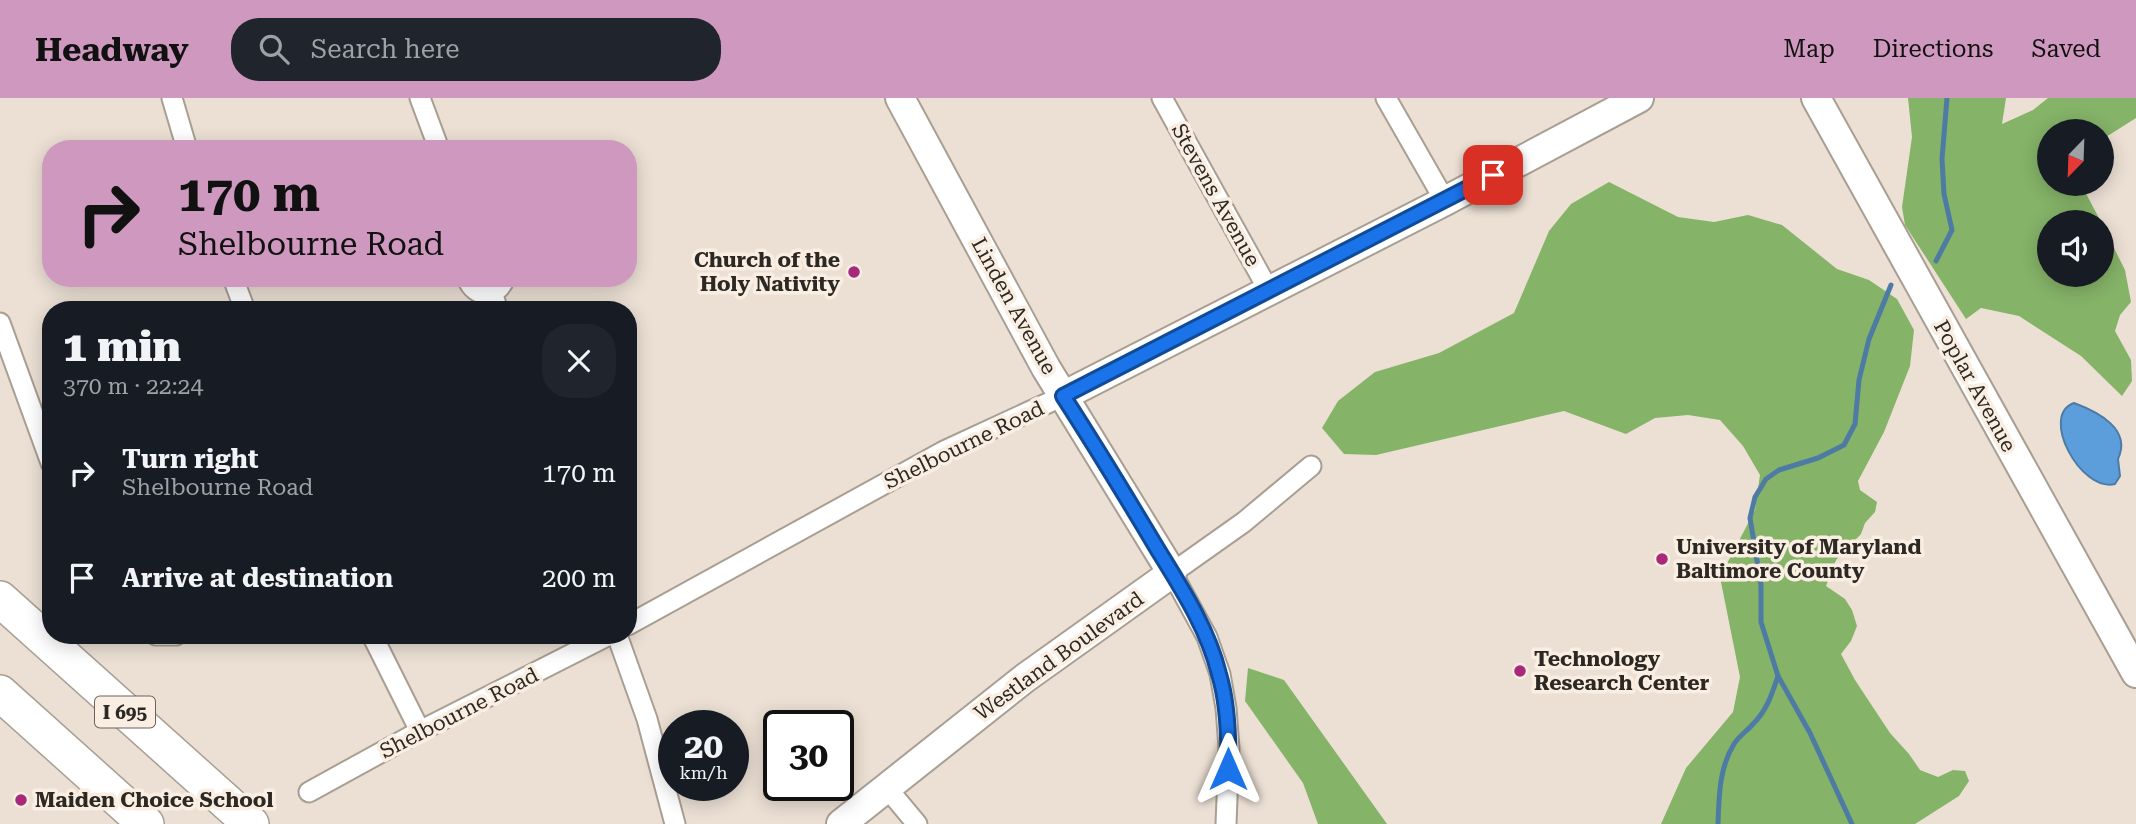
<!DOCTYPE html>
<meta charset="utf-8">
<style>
body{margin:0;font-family:"Roboto Serif",serif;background:#20242c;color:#f1f3f6;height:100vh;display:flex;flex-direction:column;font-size:26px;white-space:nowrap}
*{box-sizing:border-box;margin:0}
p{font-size:23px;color:#9ea1a6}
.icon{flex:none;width:38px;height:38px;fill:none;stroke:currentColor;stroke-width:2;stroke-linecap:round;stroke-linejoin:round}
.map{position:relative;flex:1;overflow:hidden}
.side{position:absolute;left:42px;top:203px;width:595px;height:343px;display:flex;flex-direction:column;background:#171b24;border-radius:28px;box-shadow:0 4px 18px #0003}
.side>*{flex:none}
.banner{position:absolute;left:42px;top:42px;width:595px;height:147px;border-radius:28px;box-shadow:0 4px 18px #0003;background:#cf98bf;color:#111;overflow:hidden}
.needle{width:46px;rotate:203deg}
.tools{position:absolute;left:2037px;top:21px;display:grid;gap:14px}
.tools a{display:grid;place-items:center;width:77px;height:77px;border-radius:50%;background:#171b24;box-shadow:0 4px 18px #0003;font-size:35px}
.speed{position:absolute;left:658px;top:612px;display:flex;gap:14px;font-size:35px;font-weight:700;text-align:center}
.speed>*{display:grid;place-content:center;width:91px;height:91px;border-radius:50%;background:#171b24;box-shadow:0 4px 18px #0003;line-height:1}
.speed small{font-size:18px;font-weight:400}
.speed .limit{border:4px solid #111;border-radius:10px;background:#fff;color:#111}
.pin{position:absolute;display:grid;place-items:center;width:60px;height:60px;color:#fff;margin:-30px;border-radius:14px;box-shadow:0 4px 10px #0006}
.me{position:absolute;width:77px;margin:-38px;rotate:0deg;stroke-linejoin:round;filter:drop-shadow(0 0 5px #0008)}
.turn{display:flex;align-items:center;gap:24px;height:147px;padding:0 21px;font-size:32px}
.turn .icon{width:91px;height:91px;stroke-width:2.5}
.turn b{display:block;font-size:49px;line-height:60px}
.round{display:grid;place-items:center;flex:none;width:74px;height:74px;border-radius:28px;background:#20242c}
.overview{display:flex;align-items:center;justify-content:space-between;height:119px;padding:0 21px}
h1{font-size:42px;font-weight:800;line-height:52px}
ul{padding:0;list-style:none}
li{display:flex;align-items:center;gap:21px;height:105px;padding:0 21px}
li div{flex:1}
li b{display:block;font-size:26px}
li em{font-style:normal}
header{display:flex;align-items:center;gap:42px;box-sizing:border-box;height:98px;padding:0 35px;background:#cf98bf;color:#111}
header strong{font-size:33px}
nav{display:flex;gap:38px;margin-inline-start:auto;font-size:24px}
.search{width:490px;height:63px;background:#20242c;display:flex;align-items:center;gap:18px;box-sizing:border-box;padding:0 24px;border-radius:28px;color:#9ea1a6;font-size:26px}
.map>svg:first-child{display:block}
.forest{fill:#85b368}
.water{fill:#5c9edc;stroke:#4e7ba4;stroke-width:2}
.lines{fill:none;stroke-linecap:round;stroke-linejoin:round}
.stream{stroke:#4e7ba4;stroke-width:5}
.street-casing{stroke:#a99e92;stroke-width:23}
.secondary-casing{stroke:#a99e92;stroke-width:32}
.highway-casing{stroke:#a99e92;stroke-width:38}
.street{stroke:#fff;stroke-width:19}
.secondary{stroke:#fff;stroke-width:28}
.highway{stroke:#fff;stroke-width:35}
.route-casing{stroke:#114b97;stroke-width:18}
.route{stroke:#1a73e8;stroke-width:12}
.poi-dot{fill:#a6297b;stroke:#f9eee1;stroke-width:2.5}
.labels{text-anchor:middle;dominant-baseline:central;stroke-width:7;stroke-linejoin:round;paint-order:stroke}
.shield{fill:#f9eee1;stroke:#6a635c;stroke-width:2}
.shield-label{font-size:19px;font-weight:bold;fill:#2c2823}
.street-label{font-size:21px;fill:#2c2823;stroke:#f9eee1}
.poi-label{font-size:21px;font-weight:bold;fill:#2c2823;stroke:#f9eee1;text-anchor:start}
</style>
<header>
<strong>Headway</strong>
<div class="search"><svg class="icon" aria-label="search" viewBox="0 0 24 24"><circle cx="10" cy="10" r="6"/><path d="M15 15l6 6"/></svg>Search here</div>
<nav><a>Map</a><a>Directions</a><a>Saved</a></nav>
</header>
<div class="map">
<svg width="2136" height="726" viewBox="0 0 2136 726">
<rect width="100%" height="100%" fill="#ece0d4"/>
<g class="forest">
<path d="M1908,0H2006L2002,26L2033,12L2048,0H2136V20L2106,39L2102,45V33H2049V86H2081L2101,124H2049V177H2102V126L2125,172L2131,204L2120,217L2115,233L2131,262L2132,283L2122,298L2081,258L2019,218L1981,210L1966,221L1905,127L1902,109L1912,39Z"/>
<path d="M1609,84L1678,119L1714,124L1748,117L1782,127L1837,171L1869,182L1897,201L1914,232L1910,268L1884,334L1858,383L1860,392L1877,404L1875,414L1865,425L1861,436L1836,462L1826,488L1845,501L1852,512L1857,528L1851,543L1841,556L1855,582L1890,635L1909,656L1920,672L1938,679L1953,672L1965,673L1969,683L1959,698L1915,726H1661L1686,670L1733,614L1740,579L1720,479L1755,412L1760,377L1743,348L1720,322L1688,317L1655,320L1626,336L1564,313L1376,357L1344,356L1322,330L1338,303L1375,274L1439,255L1514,215L1549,133L1571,106Z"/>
<path d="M1248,570L1284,582L1387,726H1318L1303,685L1245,603Z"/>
</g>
<path class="water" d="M2074,305C2098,314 2132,331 2118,361L2120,378L2115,386C2081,395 2039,317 2074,305Z"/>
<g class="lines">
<g class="stream">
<path d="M1936,163L1952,132L1944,96L1942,61L1947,0"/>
<path d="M1718,726C1719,699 1719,670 1734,646C1739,638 1747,633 1753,626C1767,612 1772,596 1778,578"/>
<path d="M1852,726L1810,635L1778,578L1761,524V487L1750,420L1755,399L1766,381L1779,372L1818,360L1844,347L1855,326L1859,282L1869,241L1891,187"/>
</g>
<g class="street-casing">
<g id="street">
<path d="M172,0L187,51"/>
<path d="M420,0L439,51"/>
<path d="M1162,0L1269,193"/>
<path d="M1386,0L1445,103"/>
<path d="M233,180L245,212"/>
<path d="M467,180C475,201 497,201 505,180"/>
<path d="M492,195L498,212"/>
<path d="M0,225L51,365"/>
<path d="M628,527L944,353L1063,298"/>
<path d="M156,537H176"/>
<path d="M372,537L420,633"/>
<path d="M617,537L647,621L675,726"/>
<path d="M887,690L917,726"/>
<path d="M309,694L420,633L609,537"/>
<path d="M1226,726L1229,650L1226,610L1220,576L1207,539L1172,475L1244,424L1311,368"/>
</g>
</g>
<g class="secondary-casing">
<g id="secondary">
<path d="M1816,0L2136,575"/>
<path d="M1063,298L1445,103L1639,0"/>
<path d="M841,726L1025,580L1172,475L1046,270L900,0"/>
</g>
</g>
<g class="highway-casing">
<g id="highway">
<path d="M0,501L251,726"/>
<path d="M0,595L146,726"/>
</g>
</g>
<use href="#street" class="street"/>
<use href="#secondary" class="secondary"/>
<use href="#highway" class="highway"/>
</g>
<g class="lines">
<g class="route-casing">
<path id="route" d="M1228,671C1229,639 1228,606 1219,576C1208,531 1182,491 1158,452C1127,400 1096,349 1063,298L1493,77"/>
</g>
<use href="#route" class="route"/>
</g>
<g class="poi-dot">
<circle cx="854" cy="174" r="7"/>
<circle cx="1662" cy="461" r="7"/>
<circle cx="1520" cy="573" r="7"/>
<circle cx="21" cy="702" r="7"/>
</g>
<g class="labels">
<rect class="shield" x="95" y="598.5" width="60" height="31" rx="5"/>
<g class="shield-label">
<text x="125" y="614">I 695</text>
</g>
<g class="street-label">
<text transform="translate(1216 97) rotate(61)">Stevens Avenue</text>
<text transform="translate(1014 208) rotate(61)">Linden Avenue</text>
<text transform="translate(1975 288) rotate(61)">Poplar Avenue</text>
<text transform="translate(964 347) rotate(-26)">Shelbourne Road</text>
<text transform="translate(1059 558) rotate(-36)">Westland Boulevard</text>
<text transform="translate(459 615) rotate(-27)">Shelbourne Road</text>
</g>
<g class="poi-label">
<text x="840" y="162" text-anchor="end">Church of the<tspan x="840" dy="24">Holy Nativity</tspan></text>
<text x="1676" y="449">University of Maryland<tspan x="1676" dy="24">Baltimore County</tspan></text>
<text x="1534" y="561">Technology<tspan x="1534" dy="24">Research Center</tspan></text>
<text x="35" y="702">Maiden Choice School</text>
</g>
</g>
</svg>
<div class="tools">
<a><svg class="needle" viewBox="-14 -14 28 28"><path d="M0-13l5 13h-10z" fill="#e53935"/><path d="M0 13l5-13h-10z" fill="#9ea1a6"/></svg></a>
<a><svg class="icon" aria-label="sound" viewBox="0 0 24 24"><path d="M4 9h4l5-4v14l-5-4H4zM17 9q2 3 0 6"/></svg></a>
</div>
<div class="speed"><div>20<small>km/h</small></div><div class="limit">30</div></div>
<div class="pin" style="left:1493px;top:77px;background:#d93025"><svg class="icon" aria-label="arrive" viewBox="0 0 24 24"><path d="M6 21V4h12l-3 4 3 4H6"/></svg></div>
<svg class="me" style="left:1228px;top:671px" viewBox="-20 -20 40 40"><path d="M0-17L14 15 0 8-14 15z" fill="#1a73e8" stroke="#fff" stroke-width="4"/></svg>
<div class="banner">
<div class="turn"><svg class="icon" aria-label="right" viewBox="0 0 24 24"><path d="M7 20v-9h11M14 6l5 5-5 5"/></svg><div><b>170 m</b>Shelbourne Road</div></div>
</div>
<section class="side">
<div class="overview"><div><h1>1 min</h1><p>370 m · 22:24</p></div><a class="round"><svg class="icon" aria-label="close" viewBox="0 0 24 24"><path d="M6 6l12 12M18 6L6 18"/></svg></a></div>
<ul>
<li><svg class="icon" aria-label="right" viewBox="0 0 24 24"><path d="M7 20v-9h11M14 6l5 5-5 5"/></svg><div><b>Turn right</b><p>Shelbourne Road</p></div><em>170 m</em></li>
<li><svg class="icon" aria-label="arrive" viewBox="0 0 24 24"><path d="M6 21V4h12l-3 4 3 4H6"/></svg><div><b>Arrive at destination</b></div><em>200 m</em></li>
</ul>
</section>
</div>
